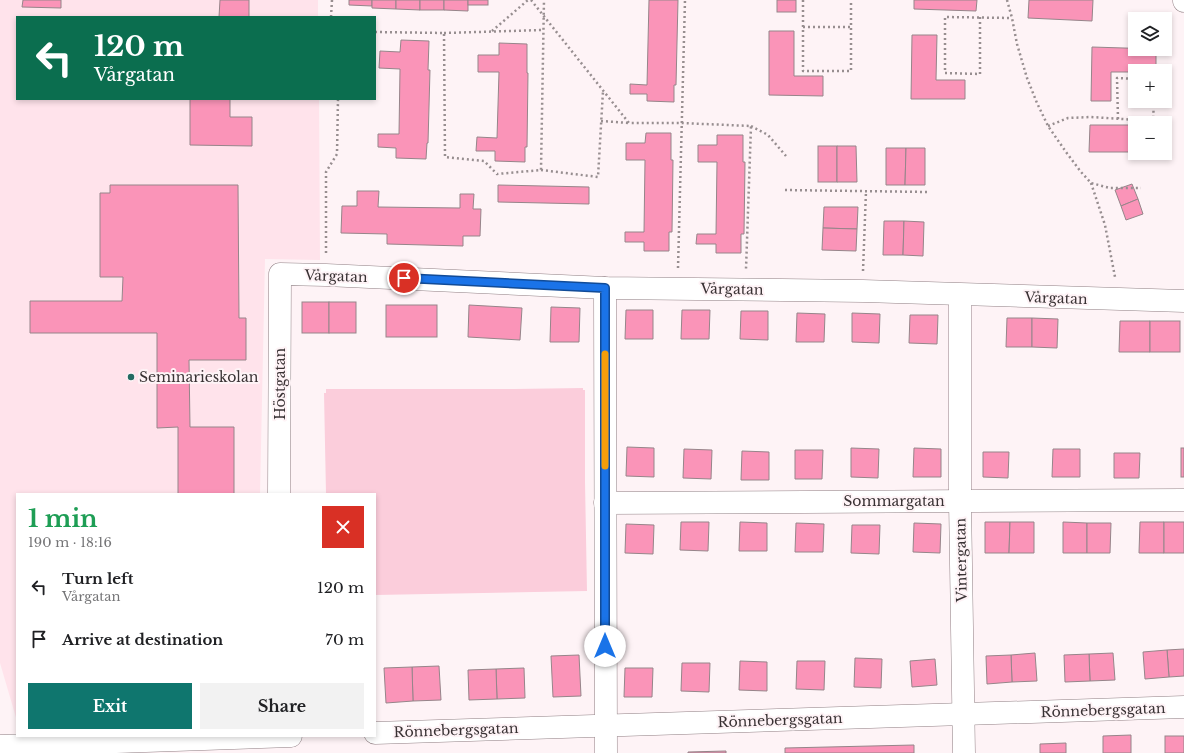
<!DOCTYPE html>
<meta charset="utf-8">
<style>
body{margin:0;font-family:"Libre Baskerville",serif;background:#f2f2f2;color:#202124;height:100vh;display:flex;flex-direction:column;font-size:15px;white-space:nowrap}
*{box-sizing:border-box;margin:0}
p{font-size:13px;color:#757577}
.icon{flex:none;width:22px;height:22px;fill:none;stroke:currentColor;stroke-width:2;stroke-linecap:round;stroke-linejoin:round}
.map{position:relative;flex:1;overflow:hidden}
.side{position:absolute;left:16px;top:493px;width:360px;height:244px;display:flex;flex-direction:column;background:#fff;border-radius:0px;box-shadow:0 2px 6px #0003}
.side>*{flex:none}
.guide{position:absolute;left:16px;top:16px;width:360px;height:84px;border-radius:0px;box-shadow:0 2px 6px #0003;background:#0b6e4f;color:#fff;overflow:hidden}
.tools{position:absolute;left:1128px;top:12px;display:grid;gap:8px}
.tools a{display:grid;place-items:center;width:44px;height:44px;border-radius:0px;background:#fff;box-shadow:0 2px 6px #0003;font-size:20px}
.pin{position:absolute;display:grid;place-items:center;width:34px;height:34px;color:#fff;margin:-17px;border:2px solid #fff;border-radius:50%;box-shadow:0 1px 4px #0007}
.me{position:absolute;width:44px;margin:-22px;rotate:0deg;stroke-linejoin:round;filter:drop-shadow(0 0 3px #0008)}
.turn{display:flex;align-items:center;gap:14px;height:84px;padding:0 12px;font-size:18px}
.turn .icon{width:52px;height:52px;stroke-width:2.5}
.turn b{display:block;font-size:28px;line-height:34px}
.round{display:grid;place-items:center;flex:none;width:42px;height:42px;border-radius:0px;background:#f2f2f2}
.headline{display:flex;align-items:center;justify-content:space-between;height:68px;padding:0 12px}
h1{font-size:24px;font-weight:700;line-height:30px;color:#1e9e55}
.button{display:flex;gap:8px;margin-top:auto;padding:8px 12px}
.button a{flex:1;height:46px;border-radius:0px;background:#0f766e;color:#fff;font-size:16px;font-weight:700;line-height:46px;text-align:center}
.button a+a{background:#f2f2f2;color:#202124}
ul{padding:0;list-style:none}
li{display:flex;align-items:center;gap:12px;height:52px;padding:0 12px}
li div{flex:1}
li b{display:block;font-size:15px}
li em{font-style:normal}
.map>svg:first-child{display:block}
.built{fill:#ffe3eb}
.green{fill:#fbcddb}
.building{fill:#fa94b8;stroke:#96858a}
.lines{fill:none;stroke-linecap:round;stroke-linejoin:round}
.minor-casing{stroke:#918085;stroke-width:23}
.path{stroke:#978e90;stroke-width:2.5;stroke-dasharray:2 3;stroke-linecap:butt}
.minor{stroke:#fff;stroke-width:22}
.route-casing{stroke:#114b97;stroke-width:10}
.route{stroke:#1a73e8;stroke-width:7}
.slow{stroke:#f59e0b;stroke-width:7}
.poi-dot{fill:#236b62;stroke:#fef3f6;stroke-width:1.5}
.labels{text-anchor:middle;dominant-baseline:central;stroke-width:4;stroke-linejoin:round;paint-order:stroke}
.street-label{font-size:14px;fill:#393234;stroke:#fef3f6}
.poi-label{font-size:14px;fill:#393234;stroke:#fef3f6;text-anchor:start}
</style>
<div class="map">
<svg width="1184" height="753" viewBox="0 0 1184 753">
<rect width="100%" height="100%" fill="#fef3f6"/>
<path class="built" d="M0,0H318V17H17V99H319L320,260L265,259L260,494H17V721L0,663Z"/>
<path class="green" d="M583,388V390H585V482L587,591L375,595V494H326L324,393H326V389H514Z"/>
<g class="building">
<path d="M23,0H61V8L22,7Z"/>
<path d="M220,0H249V17H219Z"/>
<path d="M349,0H372V6L349,5Z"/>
<path d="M372,0H396V9L372,8Z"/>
<path d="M396,0H420V10L396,9Z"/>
<rect x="420" y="0" width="24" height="10"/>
<path d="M444,0H468V11L444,10Z"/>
<rect x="468" y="0" width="20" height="5"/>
<path d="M649,0H678L676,85H674V102L647,101V94H630V84L647,85Z"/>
<rect x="777" y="0" width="19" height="12"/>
<path d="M914,0H977L976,11L914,9Z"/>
<path d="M1029,0H1093L1092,21L1028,18Z"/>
<path d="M769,31H794V76H823V96L769,95Z"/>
<path d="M912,35H937L936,80H965V99H911Z"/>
<path d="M401,40L429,41L428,70H430L428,143H427L426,159L396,158V148L378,147V134H399L400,69L379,68L380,51L400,52Z"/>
<path d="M499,43L527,44V73H528L527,147H525V162L495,161V151H476L477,137L497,138L499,72H478V55H499Z"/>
<path d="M1092,47L1156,49V71H1135V72H1111V101H1091Z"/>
<path d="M190,99H230V117H252V146L190,145Z"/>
<path d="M1090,125H1135V152H1089Z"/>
<path d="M646,133H671V160H673L672,232H669V251H644V242H625V232H644L645,160H626V143H645Z"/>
<path d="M717,135H743V162H745L744,234H741V253H716V244H696L697,234H716L717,162H698V145H717Z"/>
<rect x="818" y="146" width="19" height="36"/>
<path d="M837,146H856L857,182H837Z"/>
<path d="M886,148H906L905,185H886Z"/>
<path d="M906,148H925V185H905Z"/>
<path d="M1132,184L1138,199L1121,206L1115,190Z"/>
<path d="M110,185H238L239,318H246V360H189L190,427H234V494H178V427L157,428V333H30V301H122L123,277H100V193H110Z"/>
<path d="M498,185L589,187V204L498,202Z"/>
<path d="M357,191H379L378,207L460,208V194H474L473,209H481L480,236H463V246L387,244V234L341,233L342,206H357Z"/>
<path d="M1138,199L1143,214L1126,220L1121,206Z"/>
<path d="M824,207H858L857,229L823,228Z"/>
<path d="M884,221H904L903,255H883Z"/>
<path d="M904,221L924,222L923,256L903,255Z"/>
<path d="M823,228L857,229L856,251L822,250Z"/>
<rect x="302" y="302" width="27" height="31"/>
<rect x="329" y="302" width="27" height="31"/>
<rect x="386" y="305" width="51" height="32"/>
<path d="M469,305L522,308L520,340L468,337Z"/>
<path d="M551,307L580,308L579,342H550Z"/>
<path d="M626,310H653V339H625Z"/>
<path d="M682,310H710L709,339H681Z"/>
<path d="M741,311H768V340L740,339Z"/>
<path d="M797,313L825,314L824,342H796Z"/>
<path d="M852,313L880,314L879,343L852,342Z"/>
<path d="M910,315H938L937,344L909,343Z"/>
<path d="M1007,318H1032V347H1006Z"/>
<path d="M1032,318L1058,319L1057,348L1032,347Z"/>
<path d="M1120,321H1150V352H1119Z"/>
<rect x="1150" y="321" width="30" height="31"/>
<path d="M627,447L654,448V477L626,476Z"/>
<path d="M851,448L879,449L878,478L851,477Z"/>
<path d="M914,448L941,449V477H913Z"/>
<rect x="1181" y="448" width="3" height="29"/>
<path d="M684,449L712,450L711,479L683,478Z"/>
<path d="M1053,449H1080V477H1052Z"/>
<path d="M795,450H823L822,479H795Z"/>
<path d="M742,451L769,452V480H741Z"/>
<path d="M983,452H1009L1008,478L983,477Z"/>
<path d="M1114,453H1140L1139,478H1114Z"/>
<path d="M681,522H709L708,551L680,550Z"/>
<path d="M740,522L767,523V551H739Z"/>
<path d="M985,522H1010L1009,553H985Z"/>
<path d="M1010,522H1034V553H1009Z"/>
<path d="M1063,522L1087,523V553H1063Z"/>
<path d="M1140,522H1164V553H1139Z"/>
<rect x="1164" y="522" width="20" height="31"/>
<path d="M796,523L824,524L823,552H795Z"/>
<path d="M914,523L941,524L940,553L913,552Z"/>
<path d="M1087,523H1111L1110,553H1087Z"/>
<path d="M626,524L654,525L653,554L625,553Z"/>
<path d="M852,525H880L879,554L851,553Z"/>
<path d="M1184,649V676L1169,677L1167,650Z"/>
<path d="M1167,650L1169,677L1145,679L1143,652Z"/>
<path d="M1035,653L1037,681L1012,682L1011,655Z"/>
<path d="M1113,653L1115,680L1090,681L1089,654Z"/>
<path d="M1089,654L1090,681L1065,682L1064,655Z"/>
<path d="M579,655L581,696L553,697L551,656Z"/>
<path d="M1011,655L1012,682L987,684L986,656Z"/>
<path d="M855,658L882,659L881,688L854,687Z"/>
<path d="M935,659L937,685L912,687L910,661Z"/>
<path d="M740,661L767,662V691L739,690Z"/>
<path d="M797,661H825L824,690L796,689Z"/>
<path d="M682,663H710L709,692L681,691Z"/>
<path d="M439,666L441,700L413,701L412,667Z"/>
<path d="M412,667L413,701L386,703L384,668Z"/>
<path d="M524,668L525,698L497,699L496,669Z"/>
<path d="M625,668H653L652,697H624Z"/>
<path d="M496,669L497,699L469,700L468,670Z"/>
<path d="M1131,735V753H1103V736Z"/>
<rect x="1165" y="736" width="19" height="17"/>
<path d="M1066,743V753H1040V744Z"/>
<path d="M914,745V753H785V748Z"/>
<path d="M726,751V753H688V752Z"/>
</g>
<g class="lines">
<g class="minor-casing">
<g id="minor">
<path d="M1184,0V1"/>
<path d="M605,288L606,753"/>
<path d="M960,295V501L964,753"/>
<path d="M279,494L280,274L326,275L605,288L863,291L1184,301"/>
<path d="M605,503L1184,500"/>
<path d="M375,733L1184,707"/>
<path d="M0,746L291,736"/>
</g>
</g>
<g class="path">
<path d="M531,0L629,123H681L751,126L746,269"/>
<path d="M803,0V71H851V0"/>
<path d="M1007,0L1012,18L1017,44L1027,78L1037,103L1048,126L1066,152L1081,172L1091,183L1110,188H1141"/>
<path d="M331,17L332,0"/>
<path d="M980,17V74L945,73V17L1012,18"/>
<path d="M803,27H851"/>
<path d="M492,31L528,0"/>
<path d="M375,32L444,33L445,157L484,161L497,174L541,170L544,0"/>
<path d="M444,33L543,30"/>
<path d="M1118,119L1117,78L1135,79"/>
<path d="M601,121L629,123"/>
<path d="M751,126L768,135L786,156"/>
<path d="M1048,126L1068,118L1091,117L1153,121L1154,101"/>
<path d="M541,170L598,177L603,91"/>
<path d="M1091,183L1105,225L1115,277"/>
<path d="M785,190L927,192"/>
<path d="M326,253V172L337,154L338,99"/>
<path d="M678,268L685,0"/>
<path d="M863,271L866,191"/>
</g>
<use href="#minor" class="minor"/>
</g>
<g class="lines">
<g class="route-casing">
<path id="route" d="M404,278L605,288V646"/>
</g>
<use href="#route" class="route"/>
<path class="slow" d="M605,466V354"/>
</g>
<circle class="poi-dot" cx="131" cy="377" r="4"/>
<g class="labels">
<g class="street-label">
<text transform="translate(336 276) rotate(2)">Vårgatan</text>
<text transform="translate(732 289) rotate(1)">Vårgatan</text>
<text transform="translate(1056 298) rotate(2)">Vårgatan</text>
<text transform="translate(280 384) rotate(-90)">Höstgatan</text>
<text x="894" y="501">Sommargatan</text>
<text transform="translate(961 560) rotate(-91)">Vintergatan</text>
<text transform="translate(1103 710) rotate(-2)">Rönnebergsgatan</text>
<text transform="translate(780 720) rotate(-2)">Rönnebergsgatan</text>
<text transform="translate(456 730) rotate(-2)">Rönnebergsgatan</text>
</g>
<g class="poi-label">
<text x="139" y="377">Seminarieskolan</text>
</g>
</g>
</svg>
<div class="tools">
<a><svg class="icon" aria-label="layers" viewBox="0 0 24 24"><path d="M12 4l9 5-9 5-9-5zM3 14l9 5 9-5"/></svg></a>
<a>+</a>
<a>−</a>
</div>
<div class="pin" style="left:404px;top:278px;background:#d93025"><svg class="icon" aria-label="arrive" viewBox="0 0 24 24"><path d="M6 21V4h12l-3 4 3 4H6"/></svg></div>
<svg class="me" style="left:605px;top:646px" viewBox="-20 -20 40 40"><circle r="19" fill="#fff"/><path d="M0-13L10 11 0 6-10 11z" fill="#1a73e8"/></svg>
<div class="guide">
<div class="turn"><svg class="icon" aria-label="left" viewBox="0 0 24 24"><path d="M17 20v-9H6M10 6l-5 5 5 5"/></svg><div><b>120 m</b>Vårgatan</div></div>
</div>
<section class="side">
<div class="headline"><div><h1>1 min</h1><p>190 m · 18:16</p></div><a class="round" style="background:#d93025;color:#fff"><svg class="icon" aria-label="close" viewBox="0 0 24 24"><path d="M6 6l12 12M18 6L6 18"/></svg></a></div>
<ul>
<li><svg class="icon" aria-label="left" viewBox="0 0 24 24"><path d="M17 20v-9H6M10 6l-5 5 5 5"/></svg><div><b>Turn left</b><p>Vårgatan</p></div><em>120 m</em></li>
<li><svg class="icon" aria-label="arrive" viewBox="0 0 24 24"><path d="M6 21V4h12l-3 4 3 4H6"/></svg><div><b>Arrive at destination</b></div><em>70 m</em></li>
</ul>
<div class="button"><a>Exit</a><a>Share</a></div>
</section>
</div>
